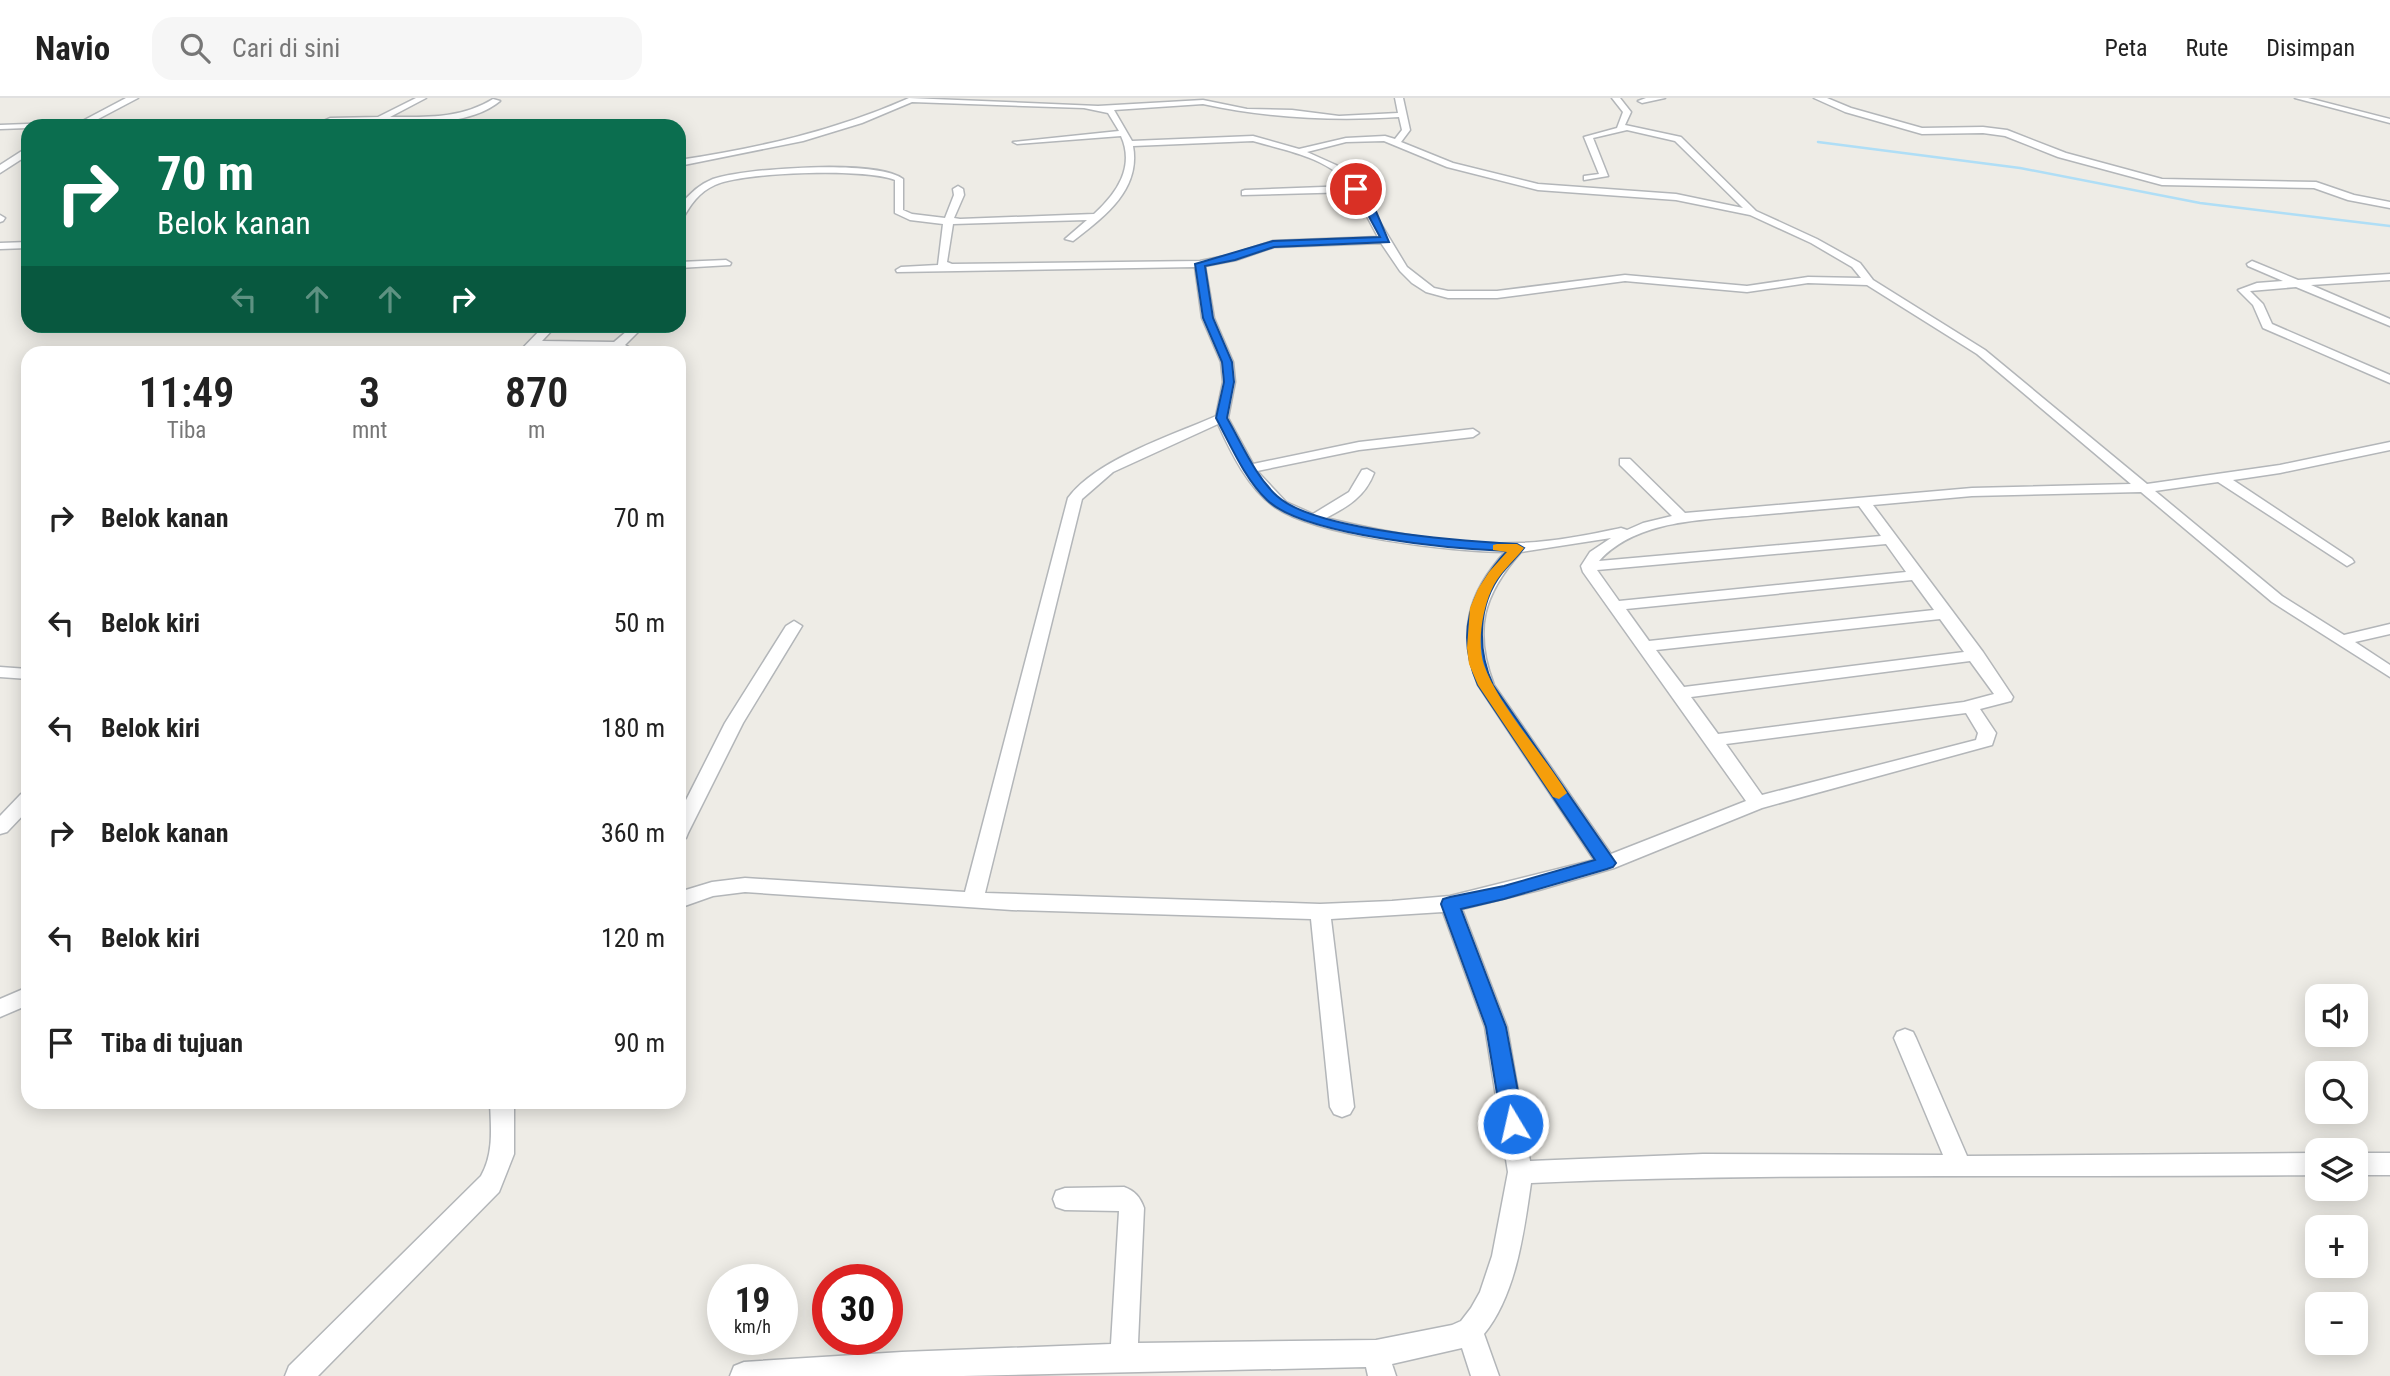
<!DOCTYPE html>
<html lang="id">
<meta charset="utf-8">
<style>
body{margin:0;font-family:"Roboto Condensed",sans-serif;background:#f6f6f6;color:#222;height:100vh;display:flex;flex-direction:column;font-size:26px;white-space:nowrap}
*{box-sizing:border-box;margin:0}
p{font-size:23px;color:#767676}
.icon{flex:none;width:38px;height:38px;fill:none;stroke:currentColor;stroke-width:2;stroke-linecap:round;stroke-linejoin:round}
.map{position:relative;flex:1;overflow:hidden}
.sheet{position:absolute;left:21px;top:248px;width:665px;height:763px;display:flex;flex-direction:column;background:#fff;border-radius:21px;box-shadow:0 4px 18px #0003}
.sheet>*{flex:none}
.hud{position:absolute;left:21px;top:21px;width:665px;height:214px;border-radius:21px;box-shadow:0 4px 18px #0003;background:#0b6e4f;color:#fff;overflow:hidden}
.controls{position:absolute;left:2305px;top:886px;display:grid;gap:14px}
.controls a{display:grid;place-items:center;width:63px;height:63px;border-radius:14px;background:#fff;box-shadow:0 4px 18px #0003;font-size:35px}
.speed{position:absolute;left:707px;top:1166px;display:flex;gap:14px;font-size:35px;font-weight:700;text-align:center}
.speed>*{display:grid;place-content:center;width:91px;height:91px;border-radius:50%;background:#fff;box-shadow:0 4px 18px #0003;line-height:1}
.speed small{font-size:18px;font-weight:400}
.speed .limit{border:10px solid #d22;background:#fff;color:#111}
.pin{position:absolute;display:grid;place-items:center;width:60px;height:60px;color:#fff;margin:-30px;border:4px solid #fff;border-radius:50%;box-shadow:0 2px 7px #0007}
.me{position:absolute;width:77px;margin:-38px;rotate:351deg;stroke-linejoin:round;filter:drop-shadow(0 0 5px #0008)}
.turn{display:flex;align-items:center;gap:24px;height:147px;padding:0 21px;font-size:32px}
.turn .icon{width:91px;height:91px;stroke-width:2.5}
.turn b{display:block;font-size:49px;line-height:60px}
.lanes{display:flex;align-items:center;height:66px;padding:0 21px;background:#0003;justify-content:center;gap:35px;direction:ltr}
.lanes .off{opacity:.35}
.eta{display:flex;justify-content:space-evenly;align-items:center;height:119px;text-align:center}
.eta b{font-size:42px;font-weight:600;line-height:49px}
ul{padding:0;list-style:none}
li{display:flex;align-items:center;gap:21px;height:105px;padding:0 21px}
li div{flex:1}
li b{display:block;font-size:26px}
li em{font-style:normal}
header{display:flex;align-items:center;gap:42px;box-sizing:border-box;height:98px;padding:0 35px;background:#fff;border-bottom:2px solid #e0e0e0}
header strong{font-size:33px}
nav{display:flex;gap:38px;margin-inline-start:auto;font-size:24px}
.search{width:490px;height:63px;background:#f6f6f6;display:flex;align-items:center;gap:18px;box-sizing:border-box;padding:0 24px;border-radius:21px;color:#767676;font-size:26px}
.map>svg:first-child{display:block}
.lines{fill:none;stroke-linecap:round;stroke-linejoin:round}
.stream{stroke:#afdef6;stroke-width:2.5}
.minor-casing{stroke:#b3b6b9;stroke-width:3}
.tertiary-casing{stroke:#b3b6b9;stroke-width:3}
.minor{fill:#fff;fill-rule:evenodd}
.tertiary{fill:#fff;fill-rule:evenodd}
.route{fill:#1a73e8;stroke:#114b97;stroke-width:2}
.slow{fill:#f59e0b}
</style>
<header>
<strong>Navio</strong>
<div class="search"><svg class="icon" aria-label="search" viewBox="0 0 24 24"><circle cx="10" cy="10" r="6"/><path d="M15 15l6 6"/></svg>Cari di sini</div>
<nav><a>Peta</a><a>Rute</a><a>Disimpan</a></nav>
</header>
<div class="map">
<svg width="2390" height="1278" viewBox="0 0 2390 1278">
<rect width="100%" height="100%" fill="#eeece6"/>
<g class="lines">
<path class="stream" d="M1818,44L2020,70L2200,105L2390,128"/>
<g class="minor-casing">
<g id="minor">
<path d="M416,0H426L390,19C426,19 461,21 493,1L500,3C462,35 379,23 331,24L312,28L330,20L378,19Z"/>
<path d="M909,0L1098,8L1203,2L1247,11L1292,12L1339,18L1398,15L1395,0H1403L1410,32L1401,44L1453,65L1538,86L1676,96L1743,110L1675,43L1627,32L1593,40L1608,78L1584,82V78L1599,76L1584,39L1617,30L1623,14L1612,0H1620L1631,14L1625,27L1681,39L1756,113L1817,141L1860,165L1873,182L1985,252L2147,386L2280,367L2390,344V352L2280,375L2233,382L2352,461L2354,464L2347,468L2218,384L2155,393L2282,498L2344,537L2390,526V536L2355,544L2390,567V579L2272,504L2141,394L1972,398L1873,407L1983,554L2013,599L2011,603L1980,611L1996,635L1992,647L1762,710L1614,770L1539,792L1462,811L1507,929L1530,1063L1703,1056L1943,1057L1894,940L1897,934L1905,931L1913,934L1916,940L1967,1058L2317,1055V1077C2055,1080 1793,1074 1531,1085C1524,1134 1516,1197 1484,1236L1499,1278H1471L1462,1250L1392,1266L1396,1278H1368L1366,1269L963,1278H730L734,1268L744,1264L902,1254L1111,1246L1119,1113L1065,1112L1056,1109L1053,1101L1056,1093L1065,1090L1124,1089C1135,1093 1140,1099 1144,1110L1138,1245L1376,1242L1452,1227L1461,1223L1471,1210L1480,1194L1492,1158L1508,1074L1485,929L1443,814L1331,821L1354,1009L1350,1016L1342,1019L1334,1016L1330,1009L1311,821L1012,812L745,794L713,798L679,810V794L712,784L745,780L965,794L1068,400C1097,361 1171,338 1216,318L1223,284L1221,264L1202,220L1195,169L897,174L896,172L901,169L938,167L943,126L910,122L895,115V82C867,70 743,74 715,87C699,94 690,107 682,122L679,123L680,108C688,97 700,86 713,81C746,70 877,61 903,81V112L912,116L945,120L954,97L953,91L958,88L963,91L964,97L954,120L960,121L1094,116C1117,95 1135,69 1121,38L1017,46L1013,44L1119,33L1108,15L1084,10L912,4L862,25L803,43L679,68V62C758,50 835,33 909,0ZM1203,6C1267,20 1334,23 1399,19L1402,32L1395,41L1385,38L1346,40L1299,51L1253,38L1132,43L1114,12ZM1253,43C1284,52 1330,60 1350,88L1245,92L1242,93V97L1354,94L1378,139L1273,143L1230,157L1200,163L952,166L947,164L953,126L1087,122L1065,141L1073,143C1104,119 1141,92 1133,48ZM1384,43L1447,69L1538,92L1676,102L1750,117L1811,145L1852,169L1861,180L1808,179L1747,188L1625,177L1497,193H1448L1434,190L1407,169L1353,80L1336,67L1307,54L1346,44ZM1381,145L1400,173L1412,185L1426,194L1448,200H1497L1625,183L1747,194L1808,185L1867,187L1977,256L2131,386L1972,390L1685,415L1630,361H1620V367L1672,418L1643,425L1627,432L1621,430C1587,437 1554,444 1519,445C1456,448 1388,435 1326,420C1347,409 1365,399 1374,375L1367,371L1362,372L1349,394L1313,416L1286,404L1257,373L1359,352L1473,339L1479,335L1473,331L1359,344L1253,366L1228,320L1235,284L1233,264L1214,220L1205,168L1236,162L1274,149ZM1218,326C1231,355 1249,391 1275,409C1316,438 1454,454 1505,454C1467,496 1458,534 1478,587L1594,762L1450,798L1392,803L1320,806L985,795L1082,401L1113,374ZM1859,408L1881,438L1599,463C1637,421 1705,422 1757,417C1791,414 1825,411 1859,408ZM1611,440L1590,454L1581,468L1583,474L1746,703L1611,756L1494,587C1473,532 1483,497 1521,454ZM1886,446L1906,474L1619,503L1597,472ZM1912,482L1934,512L1649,543L1626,511ZM1940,521L1964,554L1684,589L1656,552ZM1970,563L1994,596L1964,604L1718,636L1691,599ZM1966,615L1978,635L1976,642L1762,697L1726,646Z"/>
<path d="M1646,0H1665L1642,5L1638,3Z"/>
<path d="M2295,0H2308L2390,21V25Z"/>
<path d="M82,24L85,28H28V30L0,31V27Z"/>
<path d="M0,117L5,120L3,123L0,124Z"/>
<path d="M28,144V150L0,151V145Z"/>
<path d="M726,162L731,165L730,167L679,170V164Z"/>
<path d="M2252,163L2298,182L2390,176V182L2311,187L2390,221V228L2296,189L2250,193L2263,206L2272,226L2390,277V285L2263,230L2253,207L2238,192L2257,185L2283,183L2248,168L2247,166Z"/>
<path d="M544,228H556L542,243L614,244L633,228H644L625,247L641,256H625L615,251L535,249L529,256H517Z"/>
<path d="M794,523L802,528L743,625L688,735L686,740L679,742V716L725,625L786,528Z"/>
<path d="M0,569L28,571V581L0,579Z"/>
<path d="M28,695V712L7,734L0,736V718L21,696Z"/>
<path d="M28,889V907L0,919V901Z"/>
<path d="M490,1004H514V1056L499,1094L318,1278H285L289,1268L481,1078C494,1055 491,1030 490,1004Z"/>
<rect x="2356" y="1055" width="34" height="22"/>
</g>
</g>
<g class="tertiary-casing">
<g id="tertiary">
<path d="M126,0H138L85,28H73Z"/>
<path d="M1814,0H1827L1851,10L1922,30L1983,29L2007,32L2066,55L2162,81L2316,84L2354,97L2390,104V110L2348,102L2314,90L2162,87L2058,59L2005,38L1983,35L1922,36L1845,14Z"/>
<path d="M28,49V57L0,75V67Z"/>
</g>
</g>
<use href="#minor" class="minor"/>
<use href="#tertiary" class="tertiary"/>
</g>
<path class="route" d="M1353,89H1359L1375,111L1389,144L1274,149L1235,162L1205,168L1213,220L1232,264L1234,284L1227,320C1242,346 1255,378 1277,398C1315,433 1464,443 1517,446L1524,450C1517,459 1509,466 1502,475C1477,507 1477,552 1493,587L1616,765L1613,769L1607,771L1504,801L1461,811L1506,929L1524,1026L1521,1032L1513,1035L1506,1032L1502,1026L1486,929L1441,806L1443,801L1450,799L1504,788L1595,762L1478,587C1455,536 1470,493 1507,453C1455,451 1304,438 1267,402C1245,381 1231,348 1216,320L1224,284L1222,264L1203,220L1195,166L1273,143L1380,139Z"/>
<path class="slow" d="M1497,446H1517L1524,450C1513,464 1498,476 1491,493C1482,513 1477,546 1484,567C1498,607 1544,657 1567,695L1559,701L1553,699L1478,587L1469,566L1467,550L1470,510L1478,491L1489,474L1507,454L1493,452V447Z"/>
</svg>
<div class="controls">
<a><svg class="icon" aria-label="sound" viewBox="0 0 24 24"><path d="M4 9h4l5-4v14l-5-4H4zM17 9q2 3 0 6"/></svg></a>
<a><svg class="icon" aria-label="search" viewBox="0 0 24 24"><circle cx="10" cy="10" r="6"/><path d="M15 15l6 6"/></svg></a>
<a><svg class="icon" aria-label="layers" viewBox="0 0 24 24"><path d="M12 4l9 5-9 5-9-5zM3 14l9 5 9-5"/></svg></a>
<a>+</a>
<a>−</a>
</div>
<div class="speed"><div>19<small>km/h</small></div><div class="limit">30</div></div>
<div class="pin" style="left:1356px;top:91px;background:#d93025"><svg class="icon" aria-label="arrive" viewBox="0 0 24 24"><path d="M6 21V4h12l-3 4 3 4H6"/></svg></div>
<svg class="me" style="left:1513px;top:1026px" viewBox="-20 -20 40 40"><circle r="17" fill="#1a73e8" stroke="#fff" stroke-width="3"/><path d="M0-11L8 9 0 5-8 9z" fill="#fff"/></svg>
<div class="hud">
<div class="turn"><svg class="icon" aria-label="right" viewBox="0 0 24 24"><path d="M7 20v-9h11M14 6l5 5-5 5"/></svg><div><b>70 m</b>Belok kanan</div></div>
<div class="lanes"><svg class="icon off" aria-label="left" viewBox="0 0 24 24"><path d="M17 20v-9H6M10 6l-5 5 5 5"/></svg><svg class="icon off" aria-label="ahead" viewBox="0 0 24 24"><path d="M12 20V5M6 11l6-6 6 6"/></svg><svg class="icon off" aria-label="ahead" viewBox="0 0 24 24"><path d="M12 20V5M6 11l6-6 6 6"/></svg><svg class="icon" aria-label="right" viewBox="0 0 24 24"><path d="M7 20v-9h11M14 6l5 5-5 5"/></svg></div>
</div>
<section class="sheet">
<div class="eta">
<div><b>11:49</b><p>Tiba</p></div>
<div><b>3</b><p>mnt</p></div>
<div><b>870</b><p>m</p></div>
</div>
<ul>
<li><svg class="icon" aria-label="right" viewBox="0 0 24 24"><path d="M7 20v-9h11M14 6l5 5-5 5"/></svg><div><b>Belok kanan</b></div><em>70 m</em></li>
<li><svg class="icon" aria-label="left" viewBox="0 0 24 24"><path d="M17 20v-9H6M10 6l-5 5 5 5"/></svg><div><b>Belok kiri</b></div><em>50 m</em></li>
<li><svg class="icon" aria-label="left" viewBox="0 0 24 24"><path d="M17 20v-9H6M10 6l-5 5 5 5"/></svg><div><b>Belok kiri</b></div><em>180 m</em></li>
<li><svg class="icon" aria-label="right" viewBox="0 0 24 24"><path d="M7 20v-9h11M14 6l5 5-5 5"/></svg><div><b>Belok kanan</b></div><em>360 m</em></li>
<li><svg class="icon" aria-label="left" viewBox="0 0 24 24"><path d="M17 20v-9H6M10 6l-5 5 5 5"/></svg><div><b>Belok kiri</b></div><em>120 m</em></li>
<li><svg class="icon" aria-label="arrive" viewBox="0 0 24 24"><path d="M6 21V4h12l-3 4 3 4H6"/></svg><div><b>Tiba di tujuan</b></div><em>90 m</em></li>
</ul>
</section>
</div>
